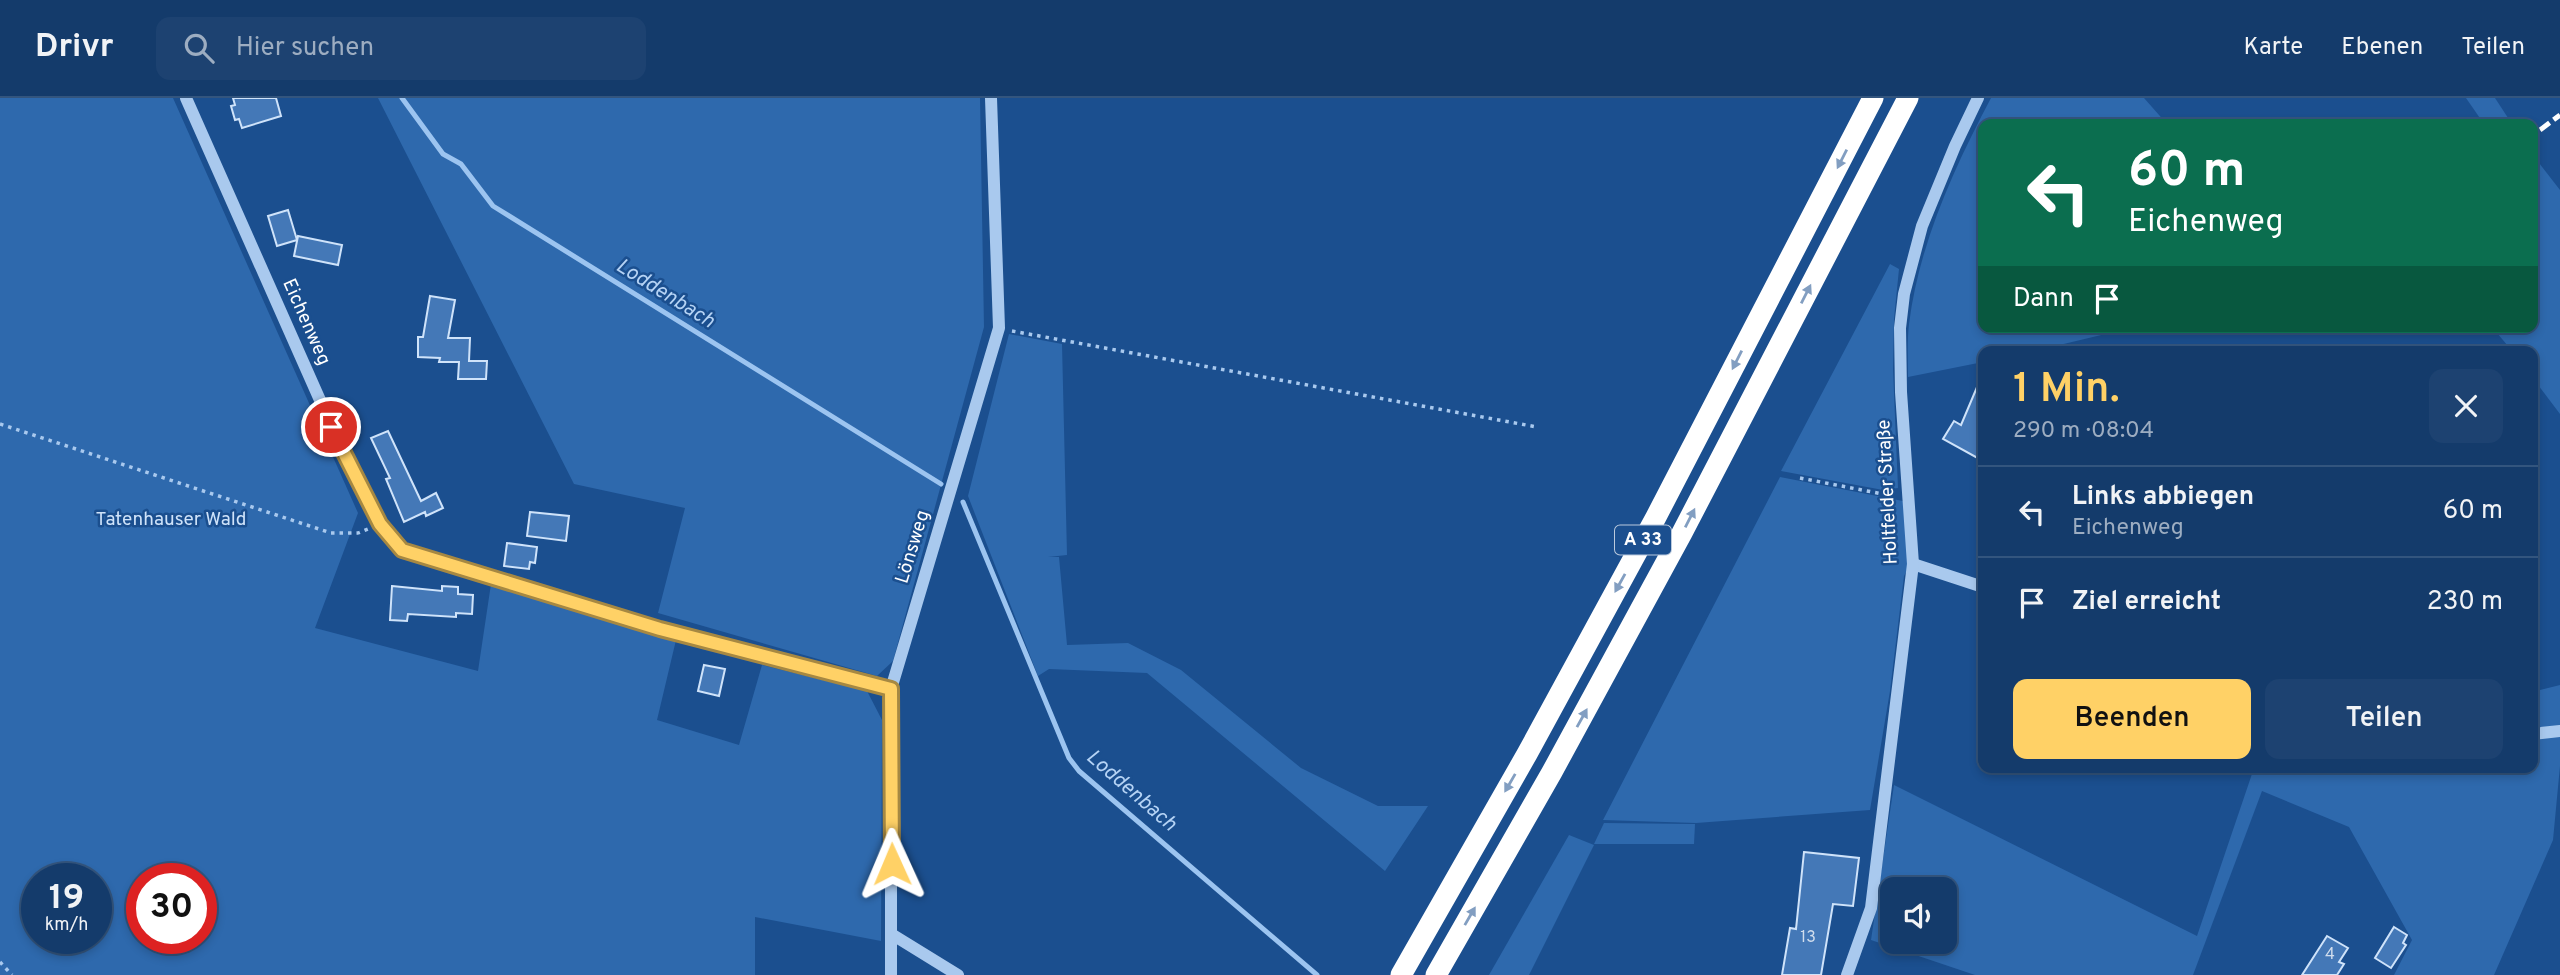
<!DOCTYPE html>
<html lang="de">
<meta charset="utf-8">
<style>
body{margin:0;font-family:Overpass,sans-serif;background:#1d4271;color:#f1f3f6;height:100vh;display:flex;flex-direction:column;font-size:26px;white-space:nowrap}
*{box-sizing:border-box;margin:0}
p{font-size:23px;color:#9dadc1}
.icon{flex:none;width:38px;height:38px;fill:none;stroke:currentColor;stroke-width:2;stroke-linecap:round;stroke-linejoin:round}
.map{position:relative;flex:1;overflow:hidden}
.sheet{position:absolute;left:1978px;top:248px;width:560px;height:427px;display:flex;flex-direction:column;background:#143b6b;border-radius:14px;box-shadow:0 4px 10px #0003,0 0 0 2px #33557e}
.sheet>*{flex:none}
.top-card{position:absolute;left:1978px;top:21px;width:560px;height:214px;border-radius:14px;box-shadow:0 4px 10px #0003,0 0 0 2px #33557e;background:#0b6e4f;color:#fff;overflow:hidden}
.buttons{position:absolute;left:1880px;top:779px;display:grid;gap:14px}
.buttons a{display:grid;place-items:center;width:77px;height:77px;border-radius:14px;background:#143b6b;box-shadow:0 4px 10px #0003,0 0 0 2px #33557e;font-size:35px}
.speed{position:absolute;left:21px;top:765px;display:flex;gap:14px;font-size:35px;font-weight:700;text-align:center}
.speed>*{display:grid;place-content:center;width:91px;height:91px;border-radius:50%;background:#143b6b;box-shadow:0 4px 10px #0003,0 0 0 2px #33557e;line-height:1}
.speed small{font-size:18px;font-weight:400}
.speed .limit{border:10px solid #d22;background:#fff;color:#111}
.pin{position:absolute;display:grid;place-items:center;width:60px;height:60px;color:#fff;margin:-30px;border:4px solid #fff;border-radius:50%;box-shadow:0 2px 7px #0007}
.me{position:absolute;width:77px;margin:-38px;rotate:359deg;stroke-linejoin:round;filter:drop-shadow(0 0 5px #0008)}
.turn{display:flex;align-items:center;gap:24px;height:147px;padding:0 35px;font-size:32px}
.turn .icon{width:91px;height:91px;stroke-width:2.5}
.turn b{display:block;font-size:49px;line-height:60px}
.then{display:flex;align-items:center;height:66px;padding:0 35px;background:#0003;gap:14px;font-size:26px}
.round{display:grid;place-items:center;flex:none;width:74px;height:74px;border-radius:14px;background:#1d4271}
.overview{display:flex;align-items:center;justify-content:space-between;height:119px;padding:0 35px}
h1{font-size:42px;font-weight:600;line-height:52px;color:#ffd166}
.primary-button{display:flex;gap:14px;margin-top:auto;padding:14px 35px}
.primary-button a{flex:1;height:80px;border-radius:14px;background:#ffd166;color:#111;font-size:28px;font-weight:600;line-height:80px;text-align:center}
.primary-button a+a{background:#1d4271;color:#f1f3f6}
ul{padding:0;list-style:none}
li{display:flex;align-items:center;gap:21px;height:91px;padding:0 35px;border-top:2px solid #33557e}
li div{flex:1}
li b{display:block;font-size:26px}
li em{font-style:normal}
header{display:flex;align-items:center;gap:42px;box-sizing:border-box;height:98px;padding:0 35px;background:#143b6b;border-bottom:2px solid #33557e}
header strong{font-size:33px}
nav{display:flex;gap:38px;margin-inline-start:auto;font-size:24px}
.search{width:490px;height:63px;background:#1d4271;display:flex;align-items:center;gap:18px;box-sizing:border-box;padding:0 24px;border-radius:14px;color:#9dadc1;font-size:26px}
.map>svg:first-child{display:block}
.green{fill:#2e69ad;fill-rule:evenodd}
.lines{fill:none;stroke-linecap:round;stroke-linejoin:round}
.stream{stroke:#9cc4f0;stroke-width:5}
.building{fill:#4478b7;stroke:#cfe3fa;stroke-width:2}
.path{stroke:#a9c9ee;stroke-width:3.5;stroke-dasharray:3.5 5;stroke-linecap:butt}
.minor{stroke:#a9c9ee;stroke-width:12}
.highway{stroke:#fff;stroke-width:21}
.rail{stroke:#fff;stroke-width:5;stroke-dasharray:12 5;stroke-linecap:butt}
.oneway{fill:#829ec1}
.route-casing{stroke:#a68842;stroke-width:18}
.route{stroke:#ffd166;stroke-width:12}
.labels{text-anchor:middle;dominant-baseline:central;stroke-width:5;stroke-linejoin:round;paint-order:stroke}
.number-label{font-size:16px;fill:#d0dded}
.shield{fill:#1b4f8f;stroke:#bbcadd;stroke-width:2}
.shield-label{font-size:18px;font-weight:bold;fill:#fff}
.street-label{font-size:19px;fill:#fff;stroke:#1b4f8f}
.park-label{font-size:19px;fill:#cfe3fa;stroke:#1b4f8f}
.water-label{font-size:21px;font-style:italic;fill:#b5d3f5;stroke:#1b4f8f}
</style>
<header>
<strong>Drivr</strong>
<div class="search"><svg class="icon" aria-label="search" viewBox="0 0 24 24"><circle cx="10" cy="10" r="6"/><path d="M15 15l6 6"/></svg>Hier suchen</div>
<nav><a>Karte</a><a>Ebenen</a><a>Teilen</a></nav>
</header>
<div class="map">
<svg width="2560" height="877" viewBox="0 0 2560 877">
<rect width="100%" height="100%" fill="#1b4f8f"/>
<g class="green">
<path d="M0,0H173L358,415L315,530L478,573L491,486L676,542L657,622L739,647L762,567L867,593L882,622L881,843L755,819V877H0ZM37,780H96V840H37ZM142,780H201V840H142Z"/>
<path d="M378,0H980L984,229L893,563L877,578L658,515L685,410L574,386Z"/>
<path d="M1991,0H2144L2167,26H1983V229H2135L2030,254H1983V264L1908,279C1908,262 1907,243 1909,226C1919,146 1954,70 1991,0Z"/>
<path d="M2466,0H2495L2512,26H2484Z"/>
<path d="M2532,56L2560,92V316L2532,279V254H2513L2492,229H2532V109L2540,104L2532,93Z"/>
<path d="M1890,166L1899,171L1894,221L1893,271L1898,390L1883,392L1781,373Z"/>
<path d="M1009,236L1062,246L1067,457L1048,459H1059L1067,547L1128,545L1181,572L1301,670L1378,708H1428L1385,773L1147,575L1049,571L1038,578L968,398Z"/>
<path d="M1780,379L1908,404L1910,466L1904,478L1890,593L1870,712L1696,725L1603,722Z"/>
<path d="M2560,587V668L2553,742L2494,877H2394L2412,842L2349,729L2262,693L2193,877H1975L1871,842L1894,687L2197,838L2254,670H2532V594ZM1892,791H1944V844H1892Z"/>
<path d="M1604,725L1695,726L1694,746H1594Z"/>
<path d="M1569,737L1594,747L1529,877H1489Z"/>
</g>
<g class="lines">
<g class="stream">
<path d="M402,0L443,56L461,66L493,108L941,386"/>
<path d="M963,404L1069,660L1079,673L1317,877"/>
</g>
</g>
<g class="building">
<path d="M233,0H276L281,18L242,30L239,21L235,22L231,8L235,7Z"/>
<path d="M288,112L297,142L277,148L268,118Z"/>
<path d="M298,138L342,147L338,167L294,158Z"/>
<path d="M430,198L455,202L448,240H470L469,263H487L486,281H458L459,264H439L440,260L418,259V239H423Z"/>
<path d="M1983,275V363L1943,341L1954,323L1961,327Z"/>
<path d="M388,333L421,403L436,395L443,410L426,418L425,414L404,424L386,381L390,380L371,340Z"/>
<path d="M530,414L569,418L566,443L527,438Z"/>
<path d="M507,445L537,449L535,465L530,464L529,471L504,468Z"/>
<path d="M392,488L442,493V488L458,489V496L473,497L472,516L456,515V519L408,516L407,523L390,522Z"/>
<path d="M704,567L725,571L719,598L698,593Z"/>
<path d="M1804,754L1859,760L1853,808L1833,806L1821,877H1782L1790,830L1796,831Z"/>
<path d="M2394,829L2407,837L2403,845L2406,847L2391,870L2375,860Z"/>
<path d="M2327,838L2348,850L2339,864L2344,866L2337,877H2302Z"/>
</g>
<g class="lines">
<g class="path">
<path d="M1012,233L1537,329"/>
<path d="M0,326L331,435H358L368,431"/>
<path d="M1800,380L1893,398"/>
<path d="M0,864L12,877"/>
</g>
<g class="minor">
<path d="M186,0L343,354L380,426L402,452L660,531L891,591"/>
<path d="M1913,466L1983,489"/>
<path d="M2532,636L2560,633"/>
<path d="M893,837L958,877"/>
<path d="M891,877V591L999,230L991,0"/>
<path d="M1847,877L1871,810L1913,466L1901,294L1900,230L1904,196L1922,128L1955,48L1978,0"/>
</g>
<g class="highway">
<path d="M1401,877L1527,656L1656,419L1873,0"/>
<path d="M1436,877L1552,674L1682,435L1908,0"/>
</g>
<path class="rail" d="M2540,32L2560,17"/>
</g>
<defs><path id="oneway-solid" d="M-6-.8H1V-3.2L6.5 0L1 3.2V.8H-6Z" transform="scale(1.75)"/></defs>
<g class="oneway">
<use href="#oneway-solid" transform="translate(1842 61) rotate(117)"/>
<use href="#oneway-solid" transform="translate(1806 196) rotate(-63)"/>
<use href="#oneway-solid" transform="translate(1737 262) rotate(117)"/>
<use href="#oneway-solid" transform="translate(1690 420) rotate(-63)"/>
<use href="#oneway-solid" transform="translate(1620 485) rotate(119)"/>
<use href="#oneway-solid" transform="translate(1582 620) rotate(-61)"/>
<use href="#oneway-solid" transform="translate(1510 685) rotate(120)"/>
<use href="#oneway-solid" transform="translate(1470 818) rotate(-60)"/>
</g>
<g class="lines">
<g class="route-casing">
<path id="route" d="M331,329L380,426L402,452L660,531L891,591L892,766"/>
</g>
<use href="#route" class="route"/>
</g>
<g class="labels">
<g class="number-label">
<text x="1808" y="840">13</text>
<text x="2330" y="857">4</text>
</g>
<rect class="shield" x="1615" y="427.5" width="56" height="29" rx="5"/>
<g class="shield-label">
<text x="1643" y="442">A 33</text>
</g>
<g class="street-label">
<text transform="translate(306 224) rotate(66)">Eichenweg</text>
<text transform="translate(1888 394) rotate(-93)">Holtfelder Straße</text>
<text transform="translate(913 449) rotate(-73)">Lönsweg</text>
</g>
<g class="park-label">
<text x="171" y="422">Tatenhauser Wald</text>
</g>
<g class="water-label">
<text transform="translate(665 196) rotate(32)">Loddenbach</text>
<text transform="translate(1131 693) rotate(41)">Loddenbach</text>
</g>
</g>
</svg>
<div class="buttons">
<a><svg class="icon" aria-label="sound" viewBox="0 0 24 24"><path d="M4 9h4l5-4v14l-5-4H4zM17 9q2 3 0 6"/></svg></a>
</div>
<div class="speed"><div>19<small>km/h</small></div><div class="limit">30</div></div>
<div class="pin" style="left:331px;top:329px;background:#d93025"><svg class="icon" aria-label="arrive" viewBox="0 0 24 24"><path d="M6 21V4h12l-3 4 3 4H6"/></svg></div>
<svg class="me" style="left:892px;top:766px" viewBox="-20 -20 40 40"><path d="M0-17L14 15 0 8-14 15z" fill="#ffd166" stroke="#fff" stroke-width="4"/></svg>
<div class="top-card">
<div class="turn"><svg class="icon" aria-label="left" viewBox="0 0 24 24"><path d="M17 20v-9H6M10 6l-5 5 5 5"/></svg><div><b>60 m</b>Eichenweg</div></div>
<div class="then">Dann<svg class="icon" aria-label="arrive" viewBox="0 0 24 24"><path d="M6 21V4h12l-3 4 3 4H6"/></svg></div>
</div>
<section class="sheet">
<div class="overview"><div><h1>1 Min.</h1><p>290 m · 08:04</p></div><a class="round"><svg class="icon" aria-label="close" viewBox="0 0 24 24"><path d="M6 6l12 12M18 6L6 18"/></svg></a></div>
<ul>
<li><svg class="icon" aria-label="left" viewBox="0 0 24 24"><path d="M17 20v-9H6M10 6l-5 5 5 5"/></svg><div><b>Links abbiegen</b><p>Eichenweg</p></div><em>60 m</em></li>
<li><svg class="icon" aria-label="arrive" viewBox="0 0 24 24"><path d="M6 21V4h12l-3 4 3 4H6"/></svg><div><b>Ziel erreicht</b></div><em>230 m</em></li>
</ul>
<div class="primary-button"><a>Beenden</a><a>Teilen</a></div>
</section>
</div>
